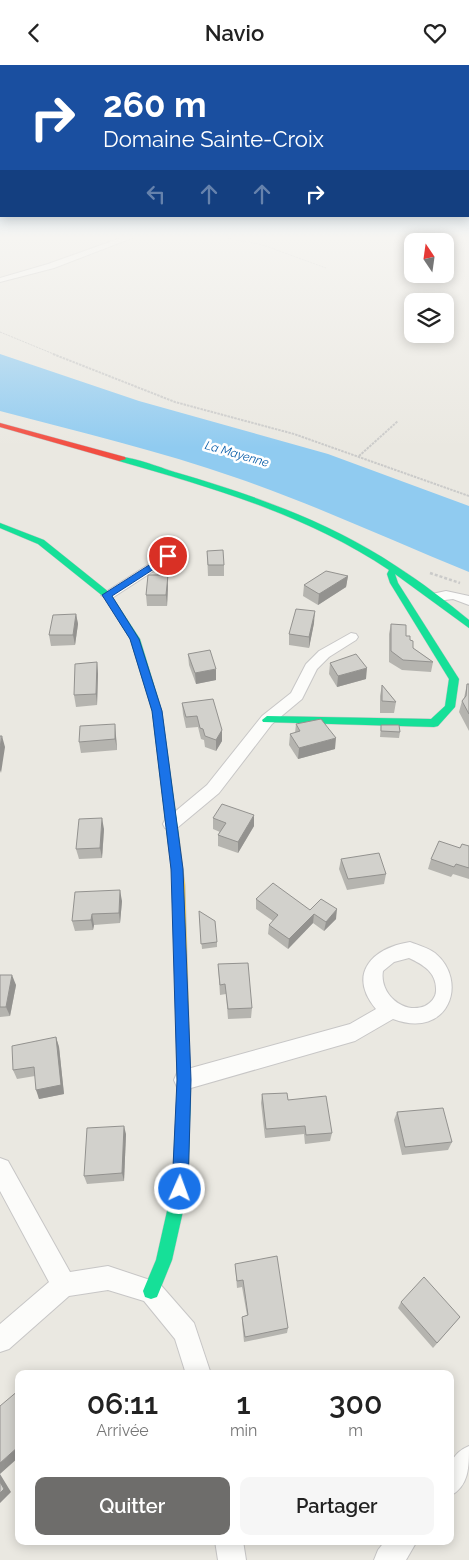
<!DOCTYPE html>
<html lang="fr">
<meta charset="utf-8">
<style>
body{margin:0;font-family:Raleway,sans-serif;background:#f6f6f6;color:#222;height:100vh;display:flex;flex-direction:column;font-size:19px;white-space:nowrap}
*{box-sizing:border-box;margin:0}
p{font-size:16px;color:#767676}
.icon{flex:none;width:28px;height:28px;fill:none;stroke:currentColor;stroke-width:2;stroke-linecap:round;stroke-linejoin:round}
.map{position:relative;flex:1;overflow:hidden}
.side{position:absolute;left:15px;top:1305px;width:439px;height:175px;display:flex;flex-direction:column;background:#fff;border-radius:10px;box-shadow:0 2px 12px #0003}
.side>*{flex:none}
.hud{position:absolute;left:0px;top:0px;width:470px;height:152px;box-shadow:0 2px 12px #0003;background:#1a4fa0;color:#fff;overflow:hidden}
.needle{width:32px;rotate:347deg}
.controls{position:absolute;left:404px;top:168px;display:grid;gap:10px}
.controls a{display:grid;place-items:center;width:50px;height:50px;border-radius:10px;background:#fff;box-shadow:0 2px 12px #0003;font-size:25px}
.pin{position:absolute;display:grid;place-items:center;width:42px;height:42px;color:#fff;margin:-21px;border:2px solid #fff;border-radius:50%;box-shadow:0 1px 5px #0007}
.me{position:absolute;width:55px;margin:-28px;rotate:2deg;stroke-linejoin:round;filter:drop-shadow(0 0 4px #0008)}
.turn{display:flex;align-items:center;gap:18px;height:105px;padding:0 20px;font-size:22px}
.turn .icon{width:65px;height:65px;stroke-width:2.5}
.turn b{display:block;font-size:35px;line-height:42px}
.lanes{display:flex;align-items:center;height:48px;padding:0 20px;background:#0003;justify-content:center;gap:25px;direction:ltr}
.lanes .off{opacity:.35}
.eta{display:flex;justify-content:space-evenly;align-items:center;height:85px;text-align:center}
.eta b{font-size:30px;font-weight:600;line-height:35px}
.cta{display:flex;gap:10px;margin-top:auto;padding:10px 20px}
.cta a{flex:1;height:58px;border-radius:10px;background:#6e6d6b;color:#fff;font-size:20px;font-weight:600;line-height:58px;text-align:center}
.cta a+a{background:#f6f6f6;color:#222}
header{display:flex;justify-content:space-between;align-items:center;height:65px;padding:0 20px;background:#fff;font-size:22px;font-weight:600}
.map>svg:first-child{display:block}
.water{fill:#90cbf0}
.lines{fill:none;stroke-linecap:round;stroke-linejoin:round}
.street-casing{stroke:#c7c6c6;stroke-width:2}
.fast-casing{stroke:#c7c6c6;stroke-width:1}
.slow-casing{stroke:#c7c6c6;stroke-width:1}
.jam-casing{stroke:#c7c6c6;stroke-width:1}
.path-far2{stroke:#cacac9;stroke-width:1;stroke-dasharray:2 1;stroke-linecap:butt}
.path-far1{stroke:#cacac9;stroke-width:2;stroke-dasharray:2.5 1;stroke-linecap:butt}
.path{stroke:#cacac9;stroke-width:2.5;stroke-dasharray:3 2;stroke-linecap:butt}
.street{fill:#fcfcfa;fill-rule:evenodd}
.fast{fill:#16e098;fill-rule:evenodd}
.slow{fill:#ffcf43;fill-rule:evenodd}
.jam{fill:#f24e42;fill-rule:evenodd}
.wall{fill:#b5b4af}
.shaded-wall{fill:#93928f}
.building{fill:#d2d1cc;stroke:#93928f}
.route{fill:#1a73e8;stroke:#114b97}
.labels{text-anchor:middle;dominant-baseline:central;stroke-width:5;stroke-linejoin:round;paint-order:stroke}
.far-water-label{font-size:12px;font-style:italic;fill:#045aa7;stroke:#fff}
</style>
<header><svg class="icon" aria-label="back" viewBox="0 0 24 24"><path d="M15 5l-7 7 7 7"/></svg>Navio<svg class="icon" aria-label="heart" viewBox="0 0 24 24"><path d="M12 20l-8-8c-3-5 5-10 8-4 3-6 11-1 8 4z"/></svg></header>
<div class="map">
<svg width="469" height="1495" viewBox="0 0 469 1495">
<rect width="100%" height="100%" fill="#eae8e1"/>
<path class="water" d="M0,289L139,336L328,389L469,441V507C392,476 316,440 237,413C160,386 79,367 0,346Z"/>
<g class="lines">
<g class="street-casing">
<g id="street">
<path d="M121,173H132L54,203L0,217V213L48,199Z"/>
<path d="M168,487L174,491L172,494L112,533L107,534L101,530Z"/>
<path d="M446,526L469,531V540L453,534L437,536L431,532L432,529Z"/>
<path d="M351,568L356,569L358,572L356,575L329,592L317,604L302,634L272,659L219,728L177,763L171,765L165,763L163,759L165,755L207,720L262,651L291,628L306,599L319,586Z"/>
<path d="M410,877C418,880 428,883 435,888C469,916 449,975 393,954L355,976L184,1025L177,1022L174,1015L177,1008L184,1005L350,959L376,944C347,909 372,883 410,877ZM409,893C424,900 437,908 436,926C436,932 431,938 425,941C403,950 379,928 383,906L394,897Z"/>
<path d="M0,1093L8,1096L70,1207L108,1201L159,1218L194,1258L211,1309H186L175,1274L144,1236L108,1225L69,1231L9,1284L0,1287V1259L49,1217L0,1126Z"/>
<path d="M469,1381C469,1403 469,1421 450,1431C450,1409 445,1391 469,1381Z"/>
<path d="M215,1476H243L246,1495H218Z"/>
<path d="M385,1476H417L406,1495H374L378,1485Z"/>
</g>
</g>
<g class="fast-casing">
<g id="fast">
<path d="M119,392C132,391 164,404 178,408C253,430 330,457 396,501C421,517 446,536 469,555V563L395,509L398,518L459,614L455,642L438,661L434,662L263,657L262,655L267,651L431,654L445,641L449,614L390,518L387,509L389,505C307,450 213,423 119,396Z"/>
<path d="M0,458L44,475L110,528L140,574L162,646L180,779L178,782H170L168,779L152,646L130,574L104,532L38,479L0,463Z"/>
<path d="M184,1017L189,1019L191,1024L188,1124L172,1195L157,1232L151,1234L145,1232L143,1226L156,1195L172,1124L177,1024L179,1019Z"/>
</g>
</g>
<g class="slow-casing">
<path id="slow" d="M174,774L178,776L180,779L185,820L191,1024L189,1029L184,1031L179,1029L177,1024L173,820L168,779L170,776Z"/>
</g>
<g class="jam-casing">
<path id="jam" d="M0,358L125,392L126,394L119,396L0,362Z"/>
</g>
<g class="path-far2">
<path d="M227,173L263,180L326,203"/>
<path d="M0,267L56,290"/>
</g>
<g class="path-far1">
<path d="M53,289L175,337L294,369L469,431"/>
<path d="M359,391L398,356"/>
</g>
<path class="path" d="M430,508L460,518"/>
<use href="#street" class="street"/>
<use href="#fast" class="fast"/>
<use href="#slow" class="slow"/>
<use href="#jam" class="jam"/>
</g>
<g class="wall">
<path d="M207,486L224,500V511H208Z"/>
<path d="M168,510V521L167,541H147L146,530Z"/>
<path d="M348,511L346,522L318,540L303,531L304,520Z"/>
<path d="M76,549L78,559L75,580L51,581L49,570Z"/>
<path d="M314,558L309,583L289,580V569Z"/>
<path d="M391,559L406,571L413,583L433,597L431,607L402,605L389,597V569Z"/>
<path d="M188,589L216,615L196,619L189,600Z"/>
<path d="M97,597L98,609L97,640L76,642L74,630Z"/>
<path d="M330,598L366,614L337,622L329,609Z"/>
<path d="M467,619H469V666L459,647L462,636L464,633Z"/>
<path d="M382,620L396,637L394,648H380V631Z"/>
<path d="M182,638L222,665V676L216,686L205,682L204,675L201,674L198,662L186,663L183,649Z"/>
<path d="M296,659L335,684L298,694L289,680L290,669L295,668Z"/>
<path d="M381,660L400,667L399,673L380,672Z"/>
<path d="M116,671L117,685L81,688L79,677Z"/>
<path d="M213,753L254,761L238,788L218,781V770L220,767L213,764Z"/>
<path d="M104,764L102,793L79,794L76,784Z"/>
<path d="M469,781V814L453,809L451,812L428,804L431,794L460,783Z"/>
<path d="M341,794L386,809L384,819L347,825L339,804Z"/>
<path d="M256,834L310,845L336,854L324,866L313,858L288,884L268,869L269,860L273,856L256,844Z"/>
<path d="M122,836L120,858L94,860L93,865L75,866L72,856Z"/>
<path d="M199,846L217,877V882L202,884Z"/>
<path d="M218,899L252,943L251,953L228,954L226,929L220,930Z"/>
<path d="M0,910L16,920L10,951L0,952Z"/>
<path d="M56,972L59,982L64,1029L39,1034L35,1011L17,1014L13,1005Z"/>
<path d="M262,1029L288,1035L332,1068L330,1076L305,1079L304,1069L265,1073L261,1038Z"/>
<path d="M397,1047L452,1077L448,1085L402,1090L394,1055Z"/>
<path d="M126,1069L124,1116L87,1119L84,1111Z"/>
<path d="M235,1199L288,1263L287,1268L244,1277L242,1257V1252L247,1250L242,1222L237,1223Z"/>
<path d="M401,1237L460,1252L433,1283L398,1243Z"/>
</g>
<g class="shaded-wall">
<path d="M168,510V521L167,541L166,530Z"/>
<path d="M348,511L346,522L318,540L319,529Z"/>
<path d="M315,546L314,558L309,583V572Z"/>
<path d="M76,549L78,559L75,580L73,570Z"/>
<path d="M97,597L98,609L97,640L96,629Z"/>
<path d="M367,603L366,614L337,622L338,611Z"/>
<path d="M216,604V615L196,619L195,608Z"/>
<path d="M115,659L116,671L117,685L115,674Z"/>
<path d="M222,665V676L216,686V675Z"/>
<path d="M2,671L5,682L1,708L0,705V682Z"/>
<path d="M336,673L335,684L298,694L299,683Z"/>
<path d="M254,750V761L238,788V777Z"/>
<path d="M102,753L104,764L102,793L100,783Z"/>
<path d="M120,825L122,836L120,858L119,848Z"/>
<path d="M337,844L336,854L324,866L326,857Z"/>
<path d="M92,849L94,860L93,865L91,855Z"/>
<path d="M314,849L313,858L288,884L289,874Z"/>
<path d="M12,910L16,920L10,951L6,942Z"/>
<path d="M56,972L59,982L64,1029L39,1034L36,1025Z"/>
<path d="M124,1061L126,1069L124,1116L122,1108Z"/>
<path d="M19,1381V1392L0,1409L11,1427L0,1438V1398Z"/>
</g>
<g class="building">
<path d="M223,485L224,500H208L207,486Z"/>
<path d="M326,506L348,511L319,529L304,520Z"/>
<path d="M148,510H168L166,530H146Z"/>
<path d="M296,544L315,546L309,572L289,569Z"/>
<path d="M76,549L73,570H49L53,550Z"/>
<path d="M391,559L406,560V571H410V575L413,576V583L433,597L403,595L391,586Z"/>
<path d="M210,585L216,604L195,608L188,589Z"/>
<path d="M356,589L367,603L338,611L330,598Z"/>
<path d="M97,597L96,629L74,630L75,599Z"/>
<path d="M467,619H469V649L462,636L466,631Z"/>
<path d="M382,620L396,637L382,636Z"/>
<path d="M213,634L222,665L216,675L205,671L203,664L200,663L197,651L186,652L182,638Z"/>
<path d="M321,654L336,673L299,683L290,669L300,666L296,659Z"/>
<path d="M115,659V674L79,677L80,661Z"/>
<path d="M381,660H399L400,667L381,666Z"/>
<path d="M0,671H2L0,682Z"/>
<path d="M222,739L254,750L238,777L218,770L226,758L213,753Z"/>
<path d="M102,753L100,783L76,784L79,754Z"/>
<path d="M439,776L460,783L462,779L469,781V803L456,799L454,802L431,794Z"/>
<path d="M379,788L386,809L348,814L341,794Z"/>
<path d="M273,818L310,845L321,834L337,844L326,857L314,849L289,874L269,860L278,850L256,834Z"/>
<path d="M120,825L119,848L92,849L91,855L72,856L75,827Z"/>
<path d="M199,846L215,856L217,877L201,879Z"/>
<path d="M248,898L252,943L228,944L225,919L220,920L218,899Z"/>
<path d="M0,910H12L6,942H0Z"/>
<path d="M56,972L61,1020L36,1025L34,1002L13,1005L12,981Z"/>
<path d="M287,1028L288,1035L326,1031L332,1068L306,1070L305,1061L266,1064L262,1029Z"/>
<path d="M443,1043L452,1077L405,1082L397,1047Z"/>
<path d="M124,1061L122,1108L84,1111L87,1063Z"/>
<path d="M277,1191L288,1263L245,1272L242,1252L248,1250L243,1215L237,1216L235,1199Z"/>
<path d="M424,1212L460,1252L437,1278L401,1237Z"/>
<path d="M19,1325V1381L0,1398V1341Z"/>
<path d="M0,1417L4,1424L0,1428Z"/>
</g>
<linearGradient id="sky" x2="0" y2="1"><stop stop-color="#85bdeb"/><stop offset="0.45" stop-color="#f6f5f2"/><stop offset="1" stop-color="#f6f5f2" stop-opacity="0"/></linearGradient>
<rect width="469" height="383" fill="url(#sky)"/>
<path class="route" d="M168,488L171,489V493L112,531L139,574L162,646L183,804L191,1015L188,1124L185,1129L180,1131L175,1129L172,1124L177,1015L171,804L152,646L130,574L102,530Z"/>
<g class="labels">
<g class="far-water-label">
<text transform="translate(237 389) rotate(16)">La Mayenne</text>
</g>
</g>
</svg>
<div class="controls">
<a><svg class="needle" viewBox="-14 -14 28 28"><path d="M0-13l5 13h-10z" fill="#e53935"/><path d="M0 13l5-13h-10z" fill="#767676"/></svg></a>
<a><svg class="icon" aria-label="layers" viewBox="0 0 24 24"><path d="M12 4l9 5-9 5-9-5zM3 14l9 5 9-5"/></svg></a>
</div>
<div class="pin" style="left:168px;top:491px;background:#d93025"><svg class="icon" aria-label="arrive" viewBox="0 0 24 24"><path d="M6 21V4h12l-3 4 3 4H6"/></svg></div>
<svg class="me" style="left:180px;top:1124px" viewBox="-20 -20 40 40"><circle r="17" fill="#1a73e8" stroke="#fff" stroke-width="3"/><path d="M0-11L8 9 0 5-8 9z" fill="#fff"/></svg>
<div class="hud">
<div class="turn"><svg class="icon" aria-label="right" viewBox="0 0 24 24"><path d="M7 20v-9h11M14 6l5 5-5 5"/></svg><div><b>260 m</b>Domaine Sainte-Croix</div></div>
<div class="lanes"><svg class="icon off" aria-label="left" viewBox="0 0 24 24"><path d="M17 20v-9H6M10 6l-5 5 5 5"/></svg><svg class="icon off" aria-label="ahead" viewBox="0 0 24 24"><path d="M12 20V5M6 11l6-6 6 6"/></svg><svg class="icon off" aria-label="ahead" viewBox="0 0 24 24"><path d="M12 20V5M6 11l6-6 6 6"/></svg><svg class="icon" aria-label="right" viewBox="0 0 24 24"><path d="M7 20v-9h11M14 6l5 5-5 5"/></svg></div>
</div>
<section class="side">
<div class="eta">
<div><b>06:11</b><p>Arrivée</p></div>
<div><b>1</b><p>min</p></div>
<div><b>300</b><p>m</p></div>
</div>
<div class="cta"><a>Quitter</a><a>Partager</a></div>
</section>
</div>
